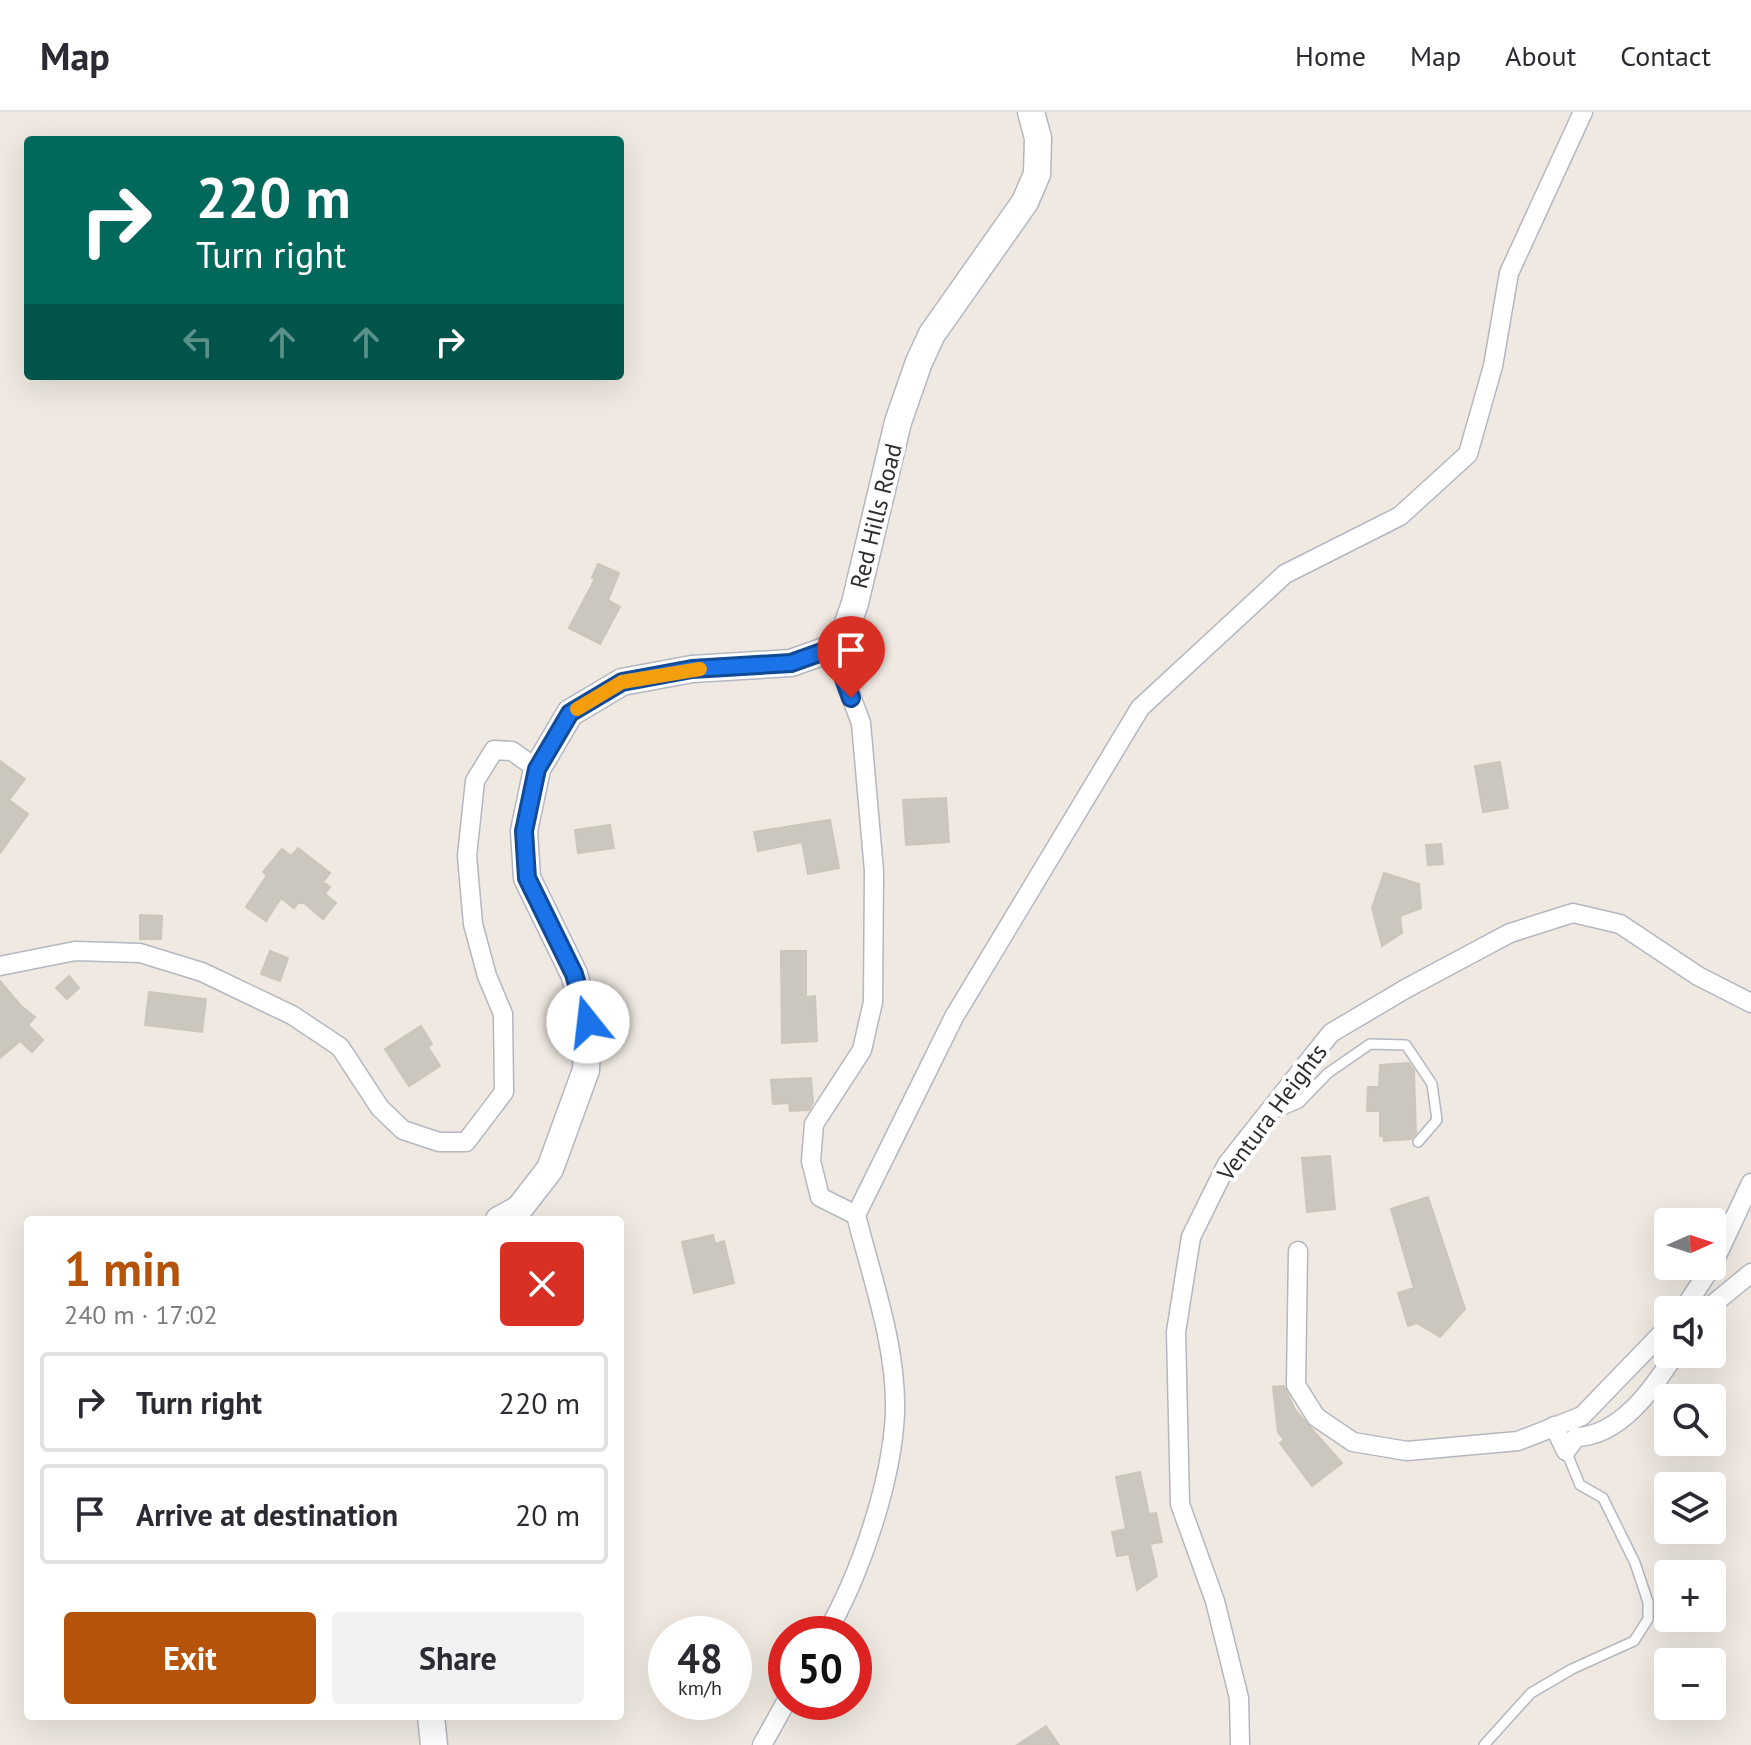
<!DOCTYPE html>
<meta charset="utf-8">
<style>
body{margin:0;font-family:"PT Sans",sans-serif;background:#f2f2f3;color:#2b2b33;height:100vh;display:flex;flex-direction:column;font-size:30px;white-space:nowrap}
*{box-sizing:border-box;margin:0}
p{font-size:26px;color:#7c7c81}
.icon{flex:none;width:44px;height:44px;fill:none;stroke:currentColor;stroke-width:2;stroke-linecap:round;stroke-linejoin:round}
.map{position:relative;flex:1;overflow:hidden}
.drawer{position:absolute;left:24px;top:1104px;width:600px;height:504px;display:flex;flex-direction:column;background:#fff;border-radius:8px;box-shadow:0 8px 32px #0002}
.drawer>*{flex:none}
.guide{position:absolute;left:24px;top:24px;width:600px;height:244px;border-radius:8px;box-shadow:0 8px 32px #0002;background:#00695c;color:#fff;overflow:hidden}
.needle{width:52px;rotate:87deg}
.buttons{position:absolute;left:1654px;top:1096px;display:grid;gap:16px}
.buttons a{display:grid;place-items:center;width:72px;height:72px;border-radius:8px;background:#fff;box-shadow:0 8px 32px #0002;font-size:40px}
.speed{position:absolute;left:648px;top:1504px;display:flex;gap:16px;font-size:40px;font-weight:700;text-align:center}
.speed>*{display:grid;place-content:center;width:104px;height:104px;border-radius:50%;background:#fff;box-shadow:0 8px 32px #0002;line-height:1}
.speed small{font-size:20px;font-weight:400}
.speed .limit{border:12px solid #d22;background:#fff;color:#111}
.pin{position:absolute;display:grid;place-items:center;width:68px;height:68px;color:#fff;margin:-82px -34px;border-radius:50% 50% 50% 0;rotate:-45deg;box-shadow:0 0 8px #0007}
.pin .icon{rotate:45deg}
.me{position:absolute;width:88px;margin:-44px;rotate:344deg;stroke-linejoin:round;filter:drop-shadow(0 0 6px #0008)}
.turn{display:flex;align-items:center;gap:28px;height:168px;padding:0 40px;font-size:36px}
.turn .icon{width:104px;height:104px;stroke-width:2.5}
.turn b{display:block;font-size:56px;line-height:68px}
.lanes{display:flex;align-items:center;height:76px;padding:0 40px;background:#0003;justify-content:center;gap:40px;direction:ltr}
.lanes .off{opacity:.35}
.round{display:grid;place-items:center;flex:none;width:84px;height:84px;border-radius:8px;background:#f2f2f3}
.headline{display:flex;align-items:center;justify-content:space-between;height:136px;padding:0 40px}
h1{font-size:48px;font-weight:700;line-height:60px;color:#b45309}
.button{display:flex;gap:16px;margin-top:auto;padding:16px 40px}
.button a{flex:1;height:92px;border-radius:8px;background:#b45309;color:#fff;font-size:32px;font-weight:700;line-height:92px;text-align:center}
.button a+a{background:#f2f2f3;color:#2b2b33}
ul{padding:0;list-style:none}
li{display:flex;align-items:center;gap:24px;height:100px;margin:0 16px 12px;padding:0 24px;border:4px solid #e1e1e2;border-radius:8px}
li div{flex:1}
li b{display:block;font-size:30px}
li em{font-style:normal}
header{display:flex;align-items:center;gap:48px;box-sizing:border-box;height:112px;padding:0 40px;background:#fff;border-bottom:2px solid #e1e1e2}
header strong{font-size:38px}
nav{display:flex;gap:44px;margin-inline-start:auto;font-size:28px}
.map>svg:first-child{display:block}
.building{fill:#cbc7bf;stroke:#cbc5ba;stroke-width:2}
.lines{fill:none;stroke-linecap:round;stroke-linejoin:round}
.service-casing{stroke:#b4b7c1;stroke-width:12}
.minor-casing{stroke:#b4b7c1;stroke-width:21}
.secondary-casing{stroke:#b4b7c1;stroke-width:29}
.service{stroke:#fff;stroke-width:9}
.minor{stroke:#fff;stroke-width:18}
.secondary{stroke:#fff;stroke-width:26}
.route-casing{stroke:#114b97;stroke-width:20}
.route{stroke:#1a73e8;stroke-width:14}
.slow{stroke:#f59e0b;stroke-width:14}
.labels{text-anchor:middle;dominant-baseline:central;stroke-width:8;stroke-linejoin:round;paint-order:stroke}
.street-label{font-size:24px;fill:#2e2e2e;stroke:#fff}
</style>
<header>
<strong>Map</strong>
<nav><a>Home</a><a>Map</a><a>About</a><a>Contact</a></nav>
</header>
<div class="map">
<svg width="1751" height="1633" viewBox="0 0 1751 1633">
<rect width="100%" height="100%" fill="#efe9e1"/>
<g class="building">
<path d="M598,452L619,461L608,488L620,495L600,532L569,516L595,467L592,466Z"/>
<path d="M0,649L25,667L9,688L28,702L0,741Z"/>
<path d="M1500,650L1508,696L1483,700L1475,654Z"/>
<path d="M946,686L949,730L906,733L903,688Z"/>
<path d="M830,708L839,756L808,762L802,730L758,739L754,720Z"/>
<path d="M610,713L614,736L578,741L575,718Z"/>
<path d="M1441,732L1443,752L1428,753L1426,733Z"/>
<path d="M298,736L330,761L323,770L330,775L325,782L336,791L323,807L304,791H298L294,796L281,786L266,809L246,795L267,763L263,760L282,737L291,744Z"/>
<path d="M1384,761L1419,772L1421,796L1400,804L1402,821L1382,834L1372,796Z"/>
<path d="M140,803L162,804L161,827H140Z"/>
<path d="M270,839L288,846L280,869L261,862Z"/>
<path d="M781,839H806V885L815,884L817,929L782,931Z"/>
<path d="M69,864L79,876L67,887L56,876Z"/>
<path d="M0,869L21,894L35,905L28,913L43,928L32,940L20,929L0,946Z"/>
<path d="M149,880L206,887L202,920L145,913Z"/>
<path d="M421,914L432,932L428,935L440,954L409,974L385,937Z"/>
<path d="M1409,951L1414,959L1416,1021L1411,1027L1384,1029L1383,1023L1380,1024V999H1367L1368,975H1379L1380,953Z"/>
<path d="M811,966L813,990L809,998L790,999L789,991L773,992L771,968Z"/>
<path d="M1330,1044L1335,1097L1307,1100L1302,1046Z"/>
<path d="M1428,1085L1465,1197L1440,1225L1417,1211L1408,1214L1398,1181L1414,1176L1391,1097Z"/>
<path d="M713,1123L715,1132L724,1129L734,1171L694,1181L682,1130Z"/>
<path d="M1284,1274L1295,1298L1342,1351L1312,1374L1280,1331L1284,1328L1278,1320L1273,1275Z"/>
<path d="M1140,1360L1149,1402L1156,1401L1162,1430L1150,1432L1157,1464L1137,1478L1129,1442L1117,1444L1112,1420L1126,1417L1116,1365Z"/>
<path d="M1046,1614L1059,1633H1017Z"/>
</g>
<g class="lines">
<g class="service-casing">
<g id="service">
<path d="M1273,1002L1299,991L1328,961L1370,932L1406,933L1432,972L1437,1008L1418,1030"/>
<path d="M1484,1633L1531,1581L1572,1557L1634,1529L1648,1507V1490L1635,1451L1603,1386L1580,1373L1566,1339"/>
</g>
</g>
<g class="minor-casing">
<g id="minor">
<path d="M0,854L75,839L140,841L202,860L292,903L340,935L380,996L403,1018L439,1030H466L504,980L503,902L487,864L473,812L467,744L475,669L494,638L512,639L537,657"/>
<path d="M856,1103L954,905L1140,596L1285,462L1400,404L1468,342L1493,254L1509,161L1583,0"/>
<path d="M1298,1139L1296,1273L1316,1305L1353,1330L1407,1339L1518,1329L1582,1304L1668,1215"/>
<path d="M1712,1154L1751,1071"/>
<path d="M1683,1198L1712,1154"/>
<path d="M1706,1198L1751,1161"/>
<path d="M1554,1314L1566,1339L1576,1325C1620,1324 1653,1277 1675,1242"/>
<path d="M826,1522C860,1463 892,1370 895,1301C897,1235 872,1167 856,1103L820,1085L811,1049L814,1012L862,938L873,890L874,759L861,611L833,536"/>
<path d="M762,1633L786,1590"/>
<path d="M1240,1633L1239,1586L1215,1489L1180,1392L1176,1220L1191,1125L1227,1052L1331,921L1407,876L1510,821L1573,801L1620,812L1698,864L1751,891"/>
</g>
</g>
<g class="secondary-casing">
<g id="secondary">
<path d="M499,1108L519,1097L550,1057L586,958L588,910L574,862L527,766L524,719L537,657L570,601L622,570L692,557L791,551L833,536L847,514L855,491L898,310L919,250L932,222L1025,90L1037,62L1038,26L1031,0"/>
<path d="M431,1604L434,1633"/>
</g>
</g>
<use href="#service" class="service"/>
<use href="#minor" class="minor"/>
<use href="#secondary" class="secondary"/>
</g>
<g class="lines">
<g class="route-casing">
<path id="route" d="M588,910L574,862L527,766L524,719L537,657L570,601L622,570L692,557L791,551L833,536L851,586"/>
</g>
<use href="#route" class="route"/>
<path class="slow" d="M577,597L622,570L700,557"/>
</g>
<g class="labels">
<g class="street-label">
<text transform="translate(876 404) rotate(-76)">Red Hills Road</text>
<text transform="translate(1272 1000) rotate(-53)">Ventura Heights</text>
</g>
</g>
</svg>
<div class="buttons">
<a><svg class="needle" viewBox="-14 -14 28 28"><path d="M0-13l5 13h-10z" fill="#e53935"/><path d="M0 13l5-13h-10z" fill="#7c7c81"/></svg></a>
<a><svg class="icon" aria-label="sound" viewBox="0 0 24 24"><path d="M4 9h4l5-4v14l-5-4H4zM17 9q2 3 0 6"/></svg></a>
<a><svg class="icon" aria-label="search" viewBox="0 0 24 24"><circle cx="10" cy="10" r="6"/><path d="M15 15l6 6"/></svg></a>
<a><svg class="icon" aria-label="layers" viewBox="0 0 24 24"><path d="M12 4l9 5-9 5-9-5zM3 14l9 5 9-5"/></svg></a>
<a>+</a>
<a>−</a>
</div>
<div class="speed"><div>48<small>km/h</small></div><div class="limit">50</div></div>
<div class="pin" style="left:851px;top:586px;background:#d93025"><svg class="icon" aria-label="arrive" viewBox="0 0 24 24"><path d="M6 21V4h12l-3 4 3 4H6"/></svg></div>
<svg class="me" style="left:588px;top:910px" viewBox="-20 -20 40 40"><circle r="19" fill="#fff"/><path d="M0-13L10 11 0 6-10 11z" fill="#1a73e8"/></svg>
<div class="guide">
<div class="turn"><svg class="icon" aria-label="right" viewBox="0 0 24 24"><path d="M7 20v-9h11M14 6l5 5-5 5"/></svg><div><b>220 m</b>Turn right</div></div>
<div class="lanes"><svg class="icon off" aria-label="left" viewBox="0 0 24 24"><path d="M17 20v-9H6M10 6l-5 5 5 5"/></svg><svg class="icon off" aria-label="ahead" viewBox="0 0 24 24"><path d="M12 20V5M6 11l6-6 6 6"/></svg><svg class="icon off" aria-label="ahead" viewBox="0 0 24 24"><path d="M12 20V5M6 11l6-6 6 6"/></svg><svg class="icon" aria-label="right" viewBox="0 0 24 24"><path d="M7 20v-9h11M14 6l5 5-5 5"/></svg></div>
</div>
<section class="drawer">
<div class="headline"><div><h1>1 min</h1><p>240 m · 17:02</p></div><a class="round" style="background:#d93025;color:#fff"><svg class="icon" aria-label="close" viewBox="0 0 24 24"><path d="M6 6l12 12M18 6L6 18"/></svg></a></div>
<ul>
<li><svg class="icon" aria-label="right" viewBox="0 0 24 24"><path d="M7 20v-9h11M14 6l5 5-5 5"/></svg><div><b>Turn right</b></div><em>220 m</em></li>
<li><svg class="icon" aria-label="arrive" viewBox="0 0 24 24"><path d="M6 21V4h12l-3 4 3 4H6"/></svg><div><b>Arrive at destination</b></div><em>20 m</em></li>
</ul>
<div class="button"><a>Exit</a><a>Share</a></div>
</section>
</div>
